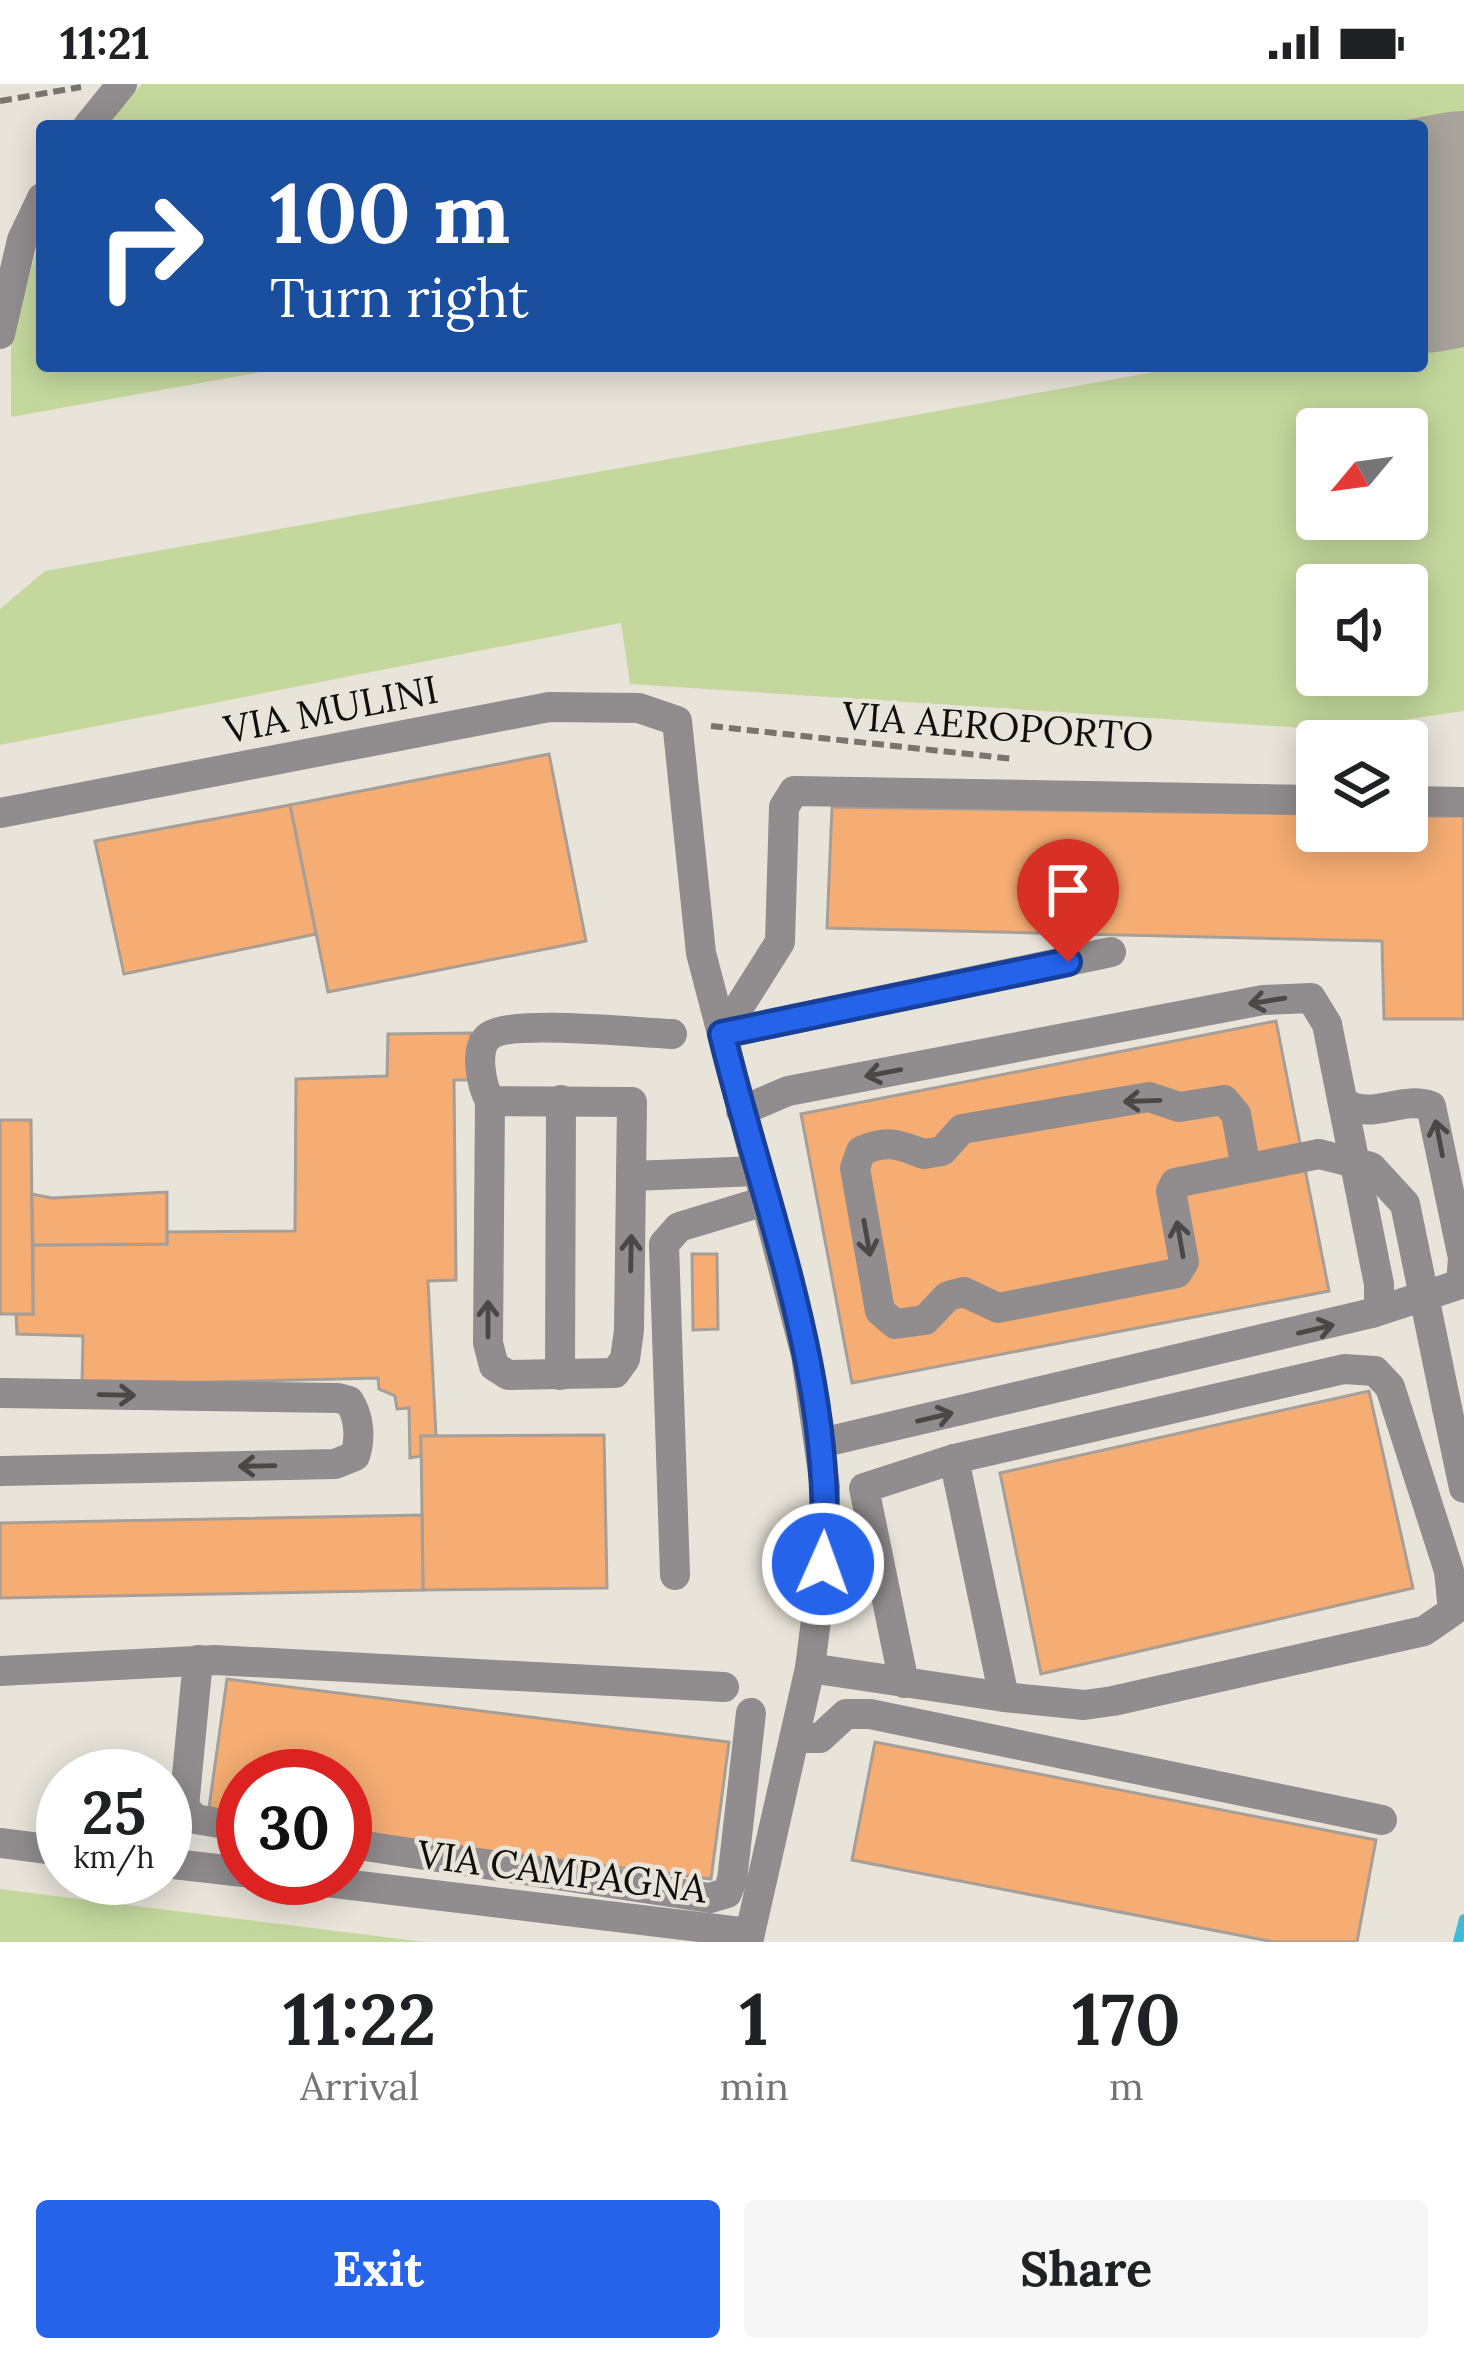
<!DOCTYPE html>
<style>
body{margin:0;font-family:Lora,serif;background:#f6f6f6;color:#202124;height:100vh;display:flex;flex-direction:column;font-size:45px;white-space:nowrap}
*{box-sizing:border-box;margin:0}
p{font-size:39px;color:#757577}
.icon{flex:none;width:66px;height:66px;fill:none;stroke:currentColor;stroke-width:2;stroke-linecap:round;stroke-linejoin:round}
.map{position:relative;height:1858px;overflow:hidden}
.panel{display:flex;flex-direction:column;background:#fff;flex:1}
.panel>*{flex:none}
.banner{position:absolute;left:36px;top:36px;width:1392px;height:252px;border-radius:12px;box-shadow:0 6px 30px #0003;background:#1a4fa0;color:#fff;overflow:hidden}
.needle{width:78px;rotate:241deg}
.tools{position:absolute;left:1296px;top:324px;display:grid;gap:24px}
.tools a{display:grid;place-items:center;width:132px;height:132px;border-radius:12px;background:#fff;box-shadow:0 6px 30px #0003;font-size:60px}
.speed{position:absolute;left:36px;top:1665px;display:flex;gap:24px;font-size:60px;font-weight:700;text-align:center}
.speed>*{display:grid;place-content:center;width:156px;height:156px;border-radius:50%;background:#fff;box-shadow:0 6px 30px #0003;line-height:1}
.speed small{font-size:30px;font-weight:400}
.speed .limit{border:18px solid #d22;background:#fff;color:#111}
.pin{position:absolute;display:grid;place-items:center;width:102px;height:102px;color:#fff;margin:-123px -51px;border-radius:50% 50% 50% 0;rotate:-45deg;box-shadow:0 0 12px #0007}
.pin .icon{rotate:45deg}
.me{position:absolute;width:132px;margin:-66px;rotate:2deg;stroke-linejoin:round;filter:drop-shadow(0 0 9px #0008)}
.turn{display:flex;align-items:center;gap:42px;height:252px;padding:0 36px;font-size:54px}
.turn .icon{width:156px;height:156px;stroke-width:2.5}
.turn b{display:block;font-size:84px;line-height:102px}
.eta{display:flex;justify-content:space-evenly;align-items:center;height:204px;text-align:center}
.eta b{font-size:72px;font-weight:700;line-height:84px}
.action{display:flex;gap:24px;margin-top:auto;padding:24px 36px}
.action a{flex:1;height:138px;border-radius:12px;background:#2563eb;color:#fff;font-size:48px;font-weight:700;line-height:138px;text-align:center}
.action a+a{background:#f6f6f6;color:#202124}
.status{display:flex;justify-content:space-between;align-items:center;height:84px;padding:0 60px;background:#fff;direction:ltr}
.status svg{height:33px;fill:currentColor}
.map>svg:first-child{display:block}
.green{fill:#c4d89e;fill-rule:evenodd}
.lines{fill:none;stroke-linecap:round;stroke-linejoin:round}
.stream{stroke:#40bbd7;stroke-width:10}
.runway{stroke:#a8a49c;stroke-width:234}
.building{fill:#f5ad73;stroke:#a69e97;stroke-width:3}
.path{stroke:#78746e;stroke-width:6;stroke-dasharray:12 6;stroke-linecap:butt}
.minor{stroke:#918c8d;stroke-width:30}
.minor-bridge{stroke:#918c8d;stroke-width:30}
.oneway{stroke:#4b4746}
.route-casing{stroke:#184099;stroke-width:30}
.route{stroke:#2563eb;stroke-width:21}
.labels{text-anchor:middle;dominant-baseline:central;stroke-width:9;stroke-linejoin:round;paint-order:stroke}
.street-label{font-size:39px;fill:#110f0c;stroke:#e9e4da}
</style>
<div class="status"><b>11:21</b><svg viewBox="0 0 49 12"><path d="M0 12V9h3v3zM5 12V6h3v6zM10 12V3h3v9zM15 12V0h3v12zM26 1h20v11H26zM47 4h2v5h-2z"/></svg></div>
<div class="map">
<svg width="1464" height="1858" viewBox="0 0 1464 1858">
<rect width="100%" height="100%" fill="#e9e4da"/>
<g class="green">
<path d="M142,0H1464V72L1422,80V42H102Z"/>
<path d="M42,146V282H295L11,333V259Z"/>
<path d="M1464,233V627L1334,646L630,600L621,539L0,661V525L45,487L1188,282H1422V240ZM1407,345V435H1317V345ZM1407,501V591H1317V501Z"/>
<path d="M0,1805L425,1858H0Z"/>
</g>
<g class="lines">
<path class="stream" d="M1458,1858L1464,1835"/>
<path class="runway" d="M1422,152L1464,144"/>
</g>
<g class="building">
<path d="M549,670L586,857L328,908L290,721Z"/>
<path d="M290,721L316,850L124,890L95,757Z"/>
<path d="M832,723L1317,730V747H1407V732H1464V935H1384L1382,857L827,844Z"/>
<path d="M1276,937L1329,1207L852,1299L801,1030Z"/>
<path d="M471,949L473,996H454L456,1196L428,1197L436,1352H421V1372L410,1374L409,1324L397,1325L395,1312L379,1305L378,1294L82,1301L83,1252L17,1250L16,1230H33V1161L167,1160V1148L295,1147L296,995L387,992L388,950Z"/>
<path d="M0,1036H31L33,1230H0Z"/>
<path d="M167,1108V1160L33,1161L32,1110L52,1114Z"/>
<path d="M692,1170H717L718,1245L693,1246Z"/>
<path d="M1369,1307L1413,1504L1041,1590L1000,1389Z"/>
<path d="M604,1351L607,1504L423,1506L421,1352Z"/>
<path d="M422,1431L423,1506L0,1514V1439Z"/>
<path d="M227,1595L729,1658L711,1795L345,1749V1692H243V1736L208,1731Z"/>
<path d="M875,1658L1376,1756L1357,1858H1274L852,1776Z"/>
</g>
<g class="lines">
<g class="path">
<path d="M0,17L81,3"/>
<path d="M711,642L1014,675"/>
</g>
<g class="minor">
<path d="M88,42L122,0"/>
<path d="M0,250L22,156L42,114"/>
<path d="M1407,717L1464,718"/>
<path d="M0,729L549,623L639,624L677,637L701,869L806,1271L825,1403L823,1480L810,1584L748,1858"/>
<path d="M722,950L780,858L784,723L794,707L1317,716"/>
<path d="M722,950L1111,868"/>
<path d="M490,1017L632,1018L629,1246L625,1275L615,1289L508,1291L494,1282L488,1259L490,1017C482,1003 474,967 487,954C505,934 640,949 672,950"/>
<path d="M1343,1018C1371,1038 1401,1011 1431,1022L1463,1174L1461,1200L1372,1229"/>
<path d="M741,1027L788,1007L1263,916L1311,914L1327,940L1379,1200V1221L1372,1229L821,1359"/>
<path d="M1246,1084L1236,1030L1224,1016L1179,1023L1149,1013L962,1045L942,1067L924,1070C899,1061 889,1055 861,1067L855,1084L880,1227L895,1240L925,1236L948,1212L964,1208L998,1224L1177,1189L1184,1178L1171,1107L1175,1099L1319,1070"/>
<path d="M633,1092L757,1087"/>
<path d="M560,1291L561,1016"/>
<path d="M0,1309L338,1314L349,1317C359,1332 361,1354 355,1372L335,1380L0,1387"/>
<path d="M1447,1324L1464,1404"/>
<path d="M954,1375L1344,1285L1375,1287L1390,1303L1449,1487L1453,1527L1424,1547L1113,1617L1084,1621L1004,1613"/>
<path d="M675,1491L664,1160L679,1143L765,1117"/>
<path d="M198,1576L184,1723L195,1735L243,1743"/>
<path d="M810,1584L1004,1613L954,1375L864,1404L904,1599"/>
<path d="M0,1587L215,1576L724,1603"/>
<path d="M796,1654H820L846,1630H870L1382,1736"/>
<path d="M0,1759L63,1767"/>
<path d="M345,1759L710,1814L727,1809L732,1796L751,1629"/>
<path d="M165,1779L243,1788"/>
<path d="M293,1794L749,1849"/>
</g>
<path class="minor-bridge" d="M1319,1070L1371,1083L1405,1120L1447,1324"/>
</g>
<defs><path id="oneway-shaft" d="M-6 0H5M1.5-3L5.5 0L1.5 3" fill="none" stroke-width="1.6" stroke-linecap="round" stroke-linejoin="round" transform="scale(3)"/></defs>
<g class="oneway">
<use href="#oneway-shaft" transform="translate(1267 917) rotate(171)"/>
<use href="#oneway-shaft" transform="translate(883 989) rotate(169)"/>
<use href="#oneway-shaft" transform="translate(1142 1017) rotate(178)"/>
<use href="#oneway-shaft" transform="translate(1439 1054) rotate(-101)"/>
<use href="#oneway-shaft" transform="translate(867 1154) rotate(80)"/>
<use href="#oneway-shaft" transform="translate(1180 1155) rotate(-100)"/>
<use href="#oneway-shaft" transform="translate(631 1169) rotate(-89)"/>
<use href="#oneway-shaft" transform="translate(488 1235) rotate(-90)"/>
<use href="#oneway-shaft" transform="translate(1316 1245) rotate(-13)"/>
<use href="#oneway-shaft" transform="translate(117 1311) rotate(1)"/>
<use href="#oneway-shaft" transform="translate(935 1333) rotate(-13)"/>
<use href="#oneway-shaft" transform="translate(257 1382) rotate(179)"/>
</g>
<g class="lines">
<g class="route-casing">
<path id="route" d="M823,1480C837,1300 764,1123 722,950L1068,878"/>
</g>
<use href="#route" class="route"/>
</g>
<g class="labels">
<g class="street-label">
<text transform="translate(331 625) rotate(-11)">VIA MULINI</text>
<text transform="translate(998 642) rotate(4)">VIA AEROPORTO</text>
<text transform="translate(562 1787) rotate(7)">VIA CAMPAGNA</text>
</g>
</g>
</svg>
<div class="tools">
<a><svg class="needle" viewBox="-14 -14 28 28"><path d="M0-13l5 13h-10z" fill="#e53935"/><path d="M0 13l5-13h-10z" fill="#757577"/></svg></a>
<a><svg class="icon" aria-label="sound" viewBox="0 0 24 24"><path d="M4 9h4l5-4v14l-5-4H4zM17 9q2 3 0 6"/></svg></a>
<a><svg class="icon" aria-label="layers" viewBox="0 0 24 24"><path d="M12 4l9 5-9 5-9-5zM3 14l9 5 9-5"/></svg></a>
</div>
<div class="speed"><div>25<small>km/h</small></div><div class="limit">30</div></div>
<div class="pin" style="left:1068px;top:878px;background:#d93025"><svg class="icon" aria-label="arrive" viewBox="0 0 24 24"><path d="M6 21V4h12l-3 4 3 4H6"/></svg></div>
<svg class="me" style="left:823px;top:1480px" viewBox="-20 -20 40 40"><circle r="17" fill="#2563eb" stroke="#fff" stroke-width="3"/><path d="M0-11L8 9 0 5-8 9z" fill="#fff"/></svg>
<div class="banner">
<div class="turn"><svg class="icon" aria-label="right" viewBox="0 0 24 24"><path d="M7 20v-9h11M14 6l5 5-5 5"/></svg><div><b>100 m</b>Turn right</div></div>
</div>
</div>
<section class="panel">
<div class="eta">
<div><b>11:22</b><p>Arrival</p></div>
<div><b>1</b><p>min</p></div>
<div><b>170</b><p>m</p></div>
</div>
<div class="action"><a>Exit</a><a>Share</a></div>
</section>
